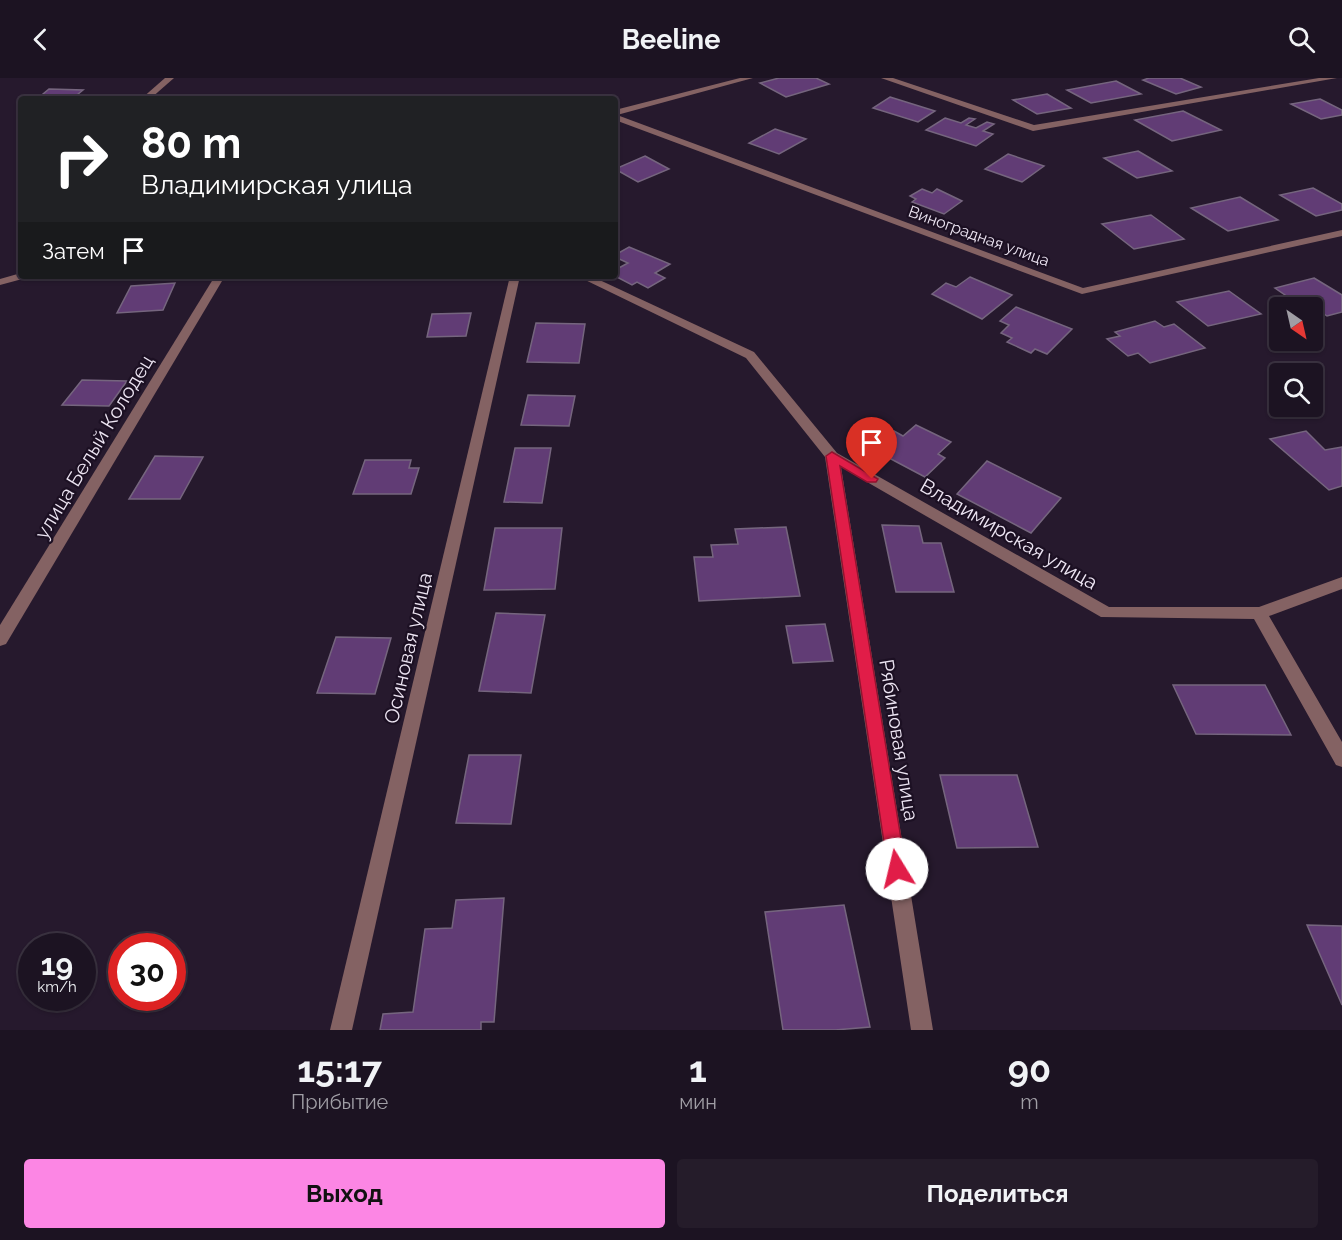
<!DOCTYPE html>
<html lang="ru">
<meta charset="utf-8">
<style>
body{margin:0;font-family:Raleway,sans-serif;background:#251c2a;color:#f1f3f6;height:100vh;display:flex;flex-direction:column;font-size:22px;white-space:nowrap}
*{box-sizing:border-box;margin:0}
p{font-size:20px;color:#a09ea5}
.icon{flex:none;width:33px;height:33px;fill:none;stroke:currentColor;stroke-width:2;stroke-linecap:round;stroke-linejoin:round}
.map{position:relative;height:952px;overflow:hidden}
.details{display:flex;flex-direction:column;background:#1c1322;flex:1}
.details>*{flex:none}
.hud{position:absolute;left:18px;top:18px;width:600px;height:183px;border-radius:6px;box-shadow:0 2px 4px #0004,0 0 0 2px #3a3240;background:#202124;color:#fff;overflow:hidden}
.needle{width:39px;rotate:146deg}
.controls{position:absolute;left:1269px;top:219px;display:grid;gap:12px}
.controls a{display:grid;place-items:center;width:54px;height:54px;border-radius:6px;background:#1c1322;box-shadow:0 2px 4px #0004,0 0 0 2px #3a3240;font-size:30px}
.speed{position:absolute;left:18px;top:855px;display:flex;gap:12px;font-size:30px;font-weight:700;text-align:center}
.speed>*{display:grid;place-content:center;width:78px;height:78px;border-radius:50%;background:#1c1322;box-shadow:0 2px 4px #0004,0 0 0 2px #3a3240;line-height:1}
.speed small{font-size:15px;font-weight:400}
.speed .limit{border:9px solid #d22;background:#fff;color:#111}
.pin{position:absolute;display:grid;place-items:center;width:51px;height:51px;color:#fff;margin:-62px -26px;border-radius:50% 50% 50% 0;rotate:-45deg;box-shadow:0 0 6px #0007}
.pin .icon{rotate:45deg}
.me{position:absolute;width:66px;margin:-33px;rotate:351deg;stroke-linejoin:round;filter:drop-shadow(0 0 4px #0008)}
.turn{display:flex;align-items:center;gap:21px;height:126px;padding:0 24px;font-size:27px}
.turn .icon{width:78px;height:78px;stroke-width:2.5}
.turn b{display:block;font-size:42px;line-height:51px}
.then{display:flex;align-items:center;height:57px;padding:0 24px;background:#0003;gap:12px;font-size:22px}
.eta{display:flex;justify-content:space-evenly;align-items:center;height:102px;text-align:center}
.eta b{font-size:36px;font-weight:700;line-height:42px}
.cta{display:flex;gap:12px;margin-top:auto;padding:12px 24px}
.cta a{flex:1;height:69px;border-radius:6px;background:#fc86e4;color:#111;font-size:24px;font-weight:700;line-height:69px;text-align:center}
.cta a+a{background:#251c2a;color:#f1f3f6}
header{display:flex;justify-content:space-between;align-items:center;height:78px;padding:0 24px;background:#1c1322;font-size:27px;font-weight:700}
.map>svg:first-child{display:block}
.building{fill:#613c75;stroke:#75657e;stroke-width:1.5}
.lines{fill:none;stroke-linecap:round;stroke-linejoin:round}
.minor{fill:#846263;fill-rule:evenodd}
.route{fill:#e11d48;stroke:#92132f;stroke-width:1.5}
.labels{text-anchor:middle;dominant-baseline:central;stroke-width:4.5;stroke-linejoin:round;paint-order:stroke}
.far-street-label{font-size:16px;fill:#ede5f3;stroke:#1c1023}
.street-label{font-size:20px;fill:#ede5f3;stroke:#1c1023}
</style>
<header><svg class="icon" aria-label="back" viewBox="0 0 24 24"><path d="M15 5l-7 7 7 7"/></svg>Beeline<svg class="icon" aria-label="search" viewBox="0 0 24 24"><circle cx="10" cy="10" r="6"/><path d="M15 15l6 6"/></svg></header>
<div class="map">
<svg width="1342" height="952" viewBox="0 0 1342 952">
<rect width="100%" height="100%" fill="#26192d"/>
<g class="building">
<path d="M779,0H816L829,6L786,19L760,5Z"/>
<path d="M1149,0H1180L1201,9L1176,16L1143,2Z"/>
<path d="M1116,3L1141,16L1091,25L1067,12Z"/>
<path d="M49,11L83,12L72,21H37Z"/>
<path d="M1047,16L1071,30L1037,36L1013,22Z"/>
<path d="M890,19L935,33L918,44L873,30Z"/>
<path d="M1320,21L1342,32V37L1321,41L1291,26Z"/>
<path d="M1183,33L1221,52L1172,63L1135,42Z"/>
<path d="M945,40L961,45L969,40L975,41L966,47L976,50L987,44L994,46L983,53L993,56L976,68L926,52Z"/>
<path d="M775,51L806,61L779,76L749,65Z"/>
<path d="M1138,73L1172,93L1137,100L1104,80Z"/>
<path d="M1008,76L1044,88L1022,104L985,91Z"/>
<path d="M645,78L669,91L638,104L615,91Z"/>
<path d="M1313,110L1342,126V132L1316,138L1280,117Z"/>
<path d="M922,111L932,115L937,111L962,123L944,136L912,124L916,121L910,118Z"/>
<path d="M1240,119L1278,142L1228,153L1191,130Z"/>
<path d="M1151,137L1184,161L1134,171L1102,146Z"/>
<path d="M629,169L670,186L655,195L665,200L648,210L637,204L632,207L615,198V192L628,185L615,179V177Z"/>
<path d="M970,199L1012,217L982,241L932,216L946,205L956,209Z"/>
<path d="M1314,200L1342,217V234L1327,238L1318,232L1312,234V230H1304L1275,210Z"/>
<path d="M175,205L163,232L117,235L131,208Z"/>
<path d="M1229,213L1261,236L1208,248L1177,224Z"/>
<path d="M1016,229L1072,251L1047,276L1035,271L1031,275L1007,264L1012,260L1001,255L1009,247L1000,243Z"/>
<path d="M471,235L466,258L427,259L432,236Z"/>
<path d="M1155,243L1164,249L1174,246L1205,270L1150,285L1138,275L1128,278L1107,261L1120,258L1115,254Z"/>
<path d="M536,245L585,246L579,285L527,284Z"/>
<path d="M82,302L127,303L109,328L62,327Z"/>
<path d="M528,317L575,318L569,348L521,347Z"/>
<path d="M916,347L951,364L938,376L945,380L925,399L874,372L894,353L903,358Z"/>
<path d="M1306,353L1325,372L1342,369V408L1329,412L1270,361Z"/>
<path d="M515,370H551L542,425L504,424Z"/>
<path d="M155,378L203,379L180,421H129Z"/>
<path d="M365,382H411L409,390H419L411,416H353Z"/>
<path d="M987,383L1061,420L1031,455L957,416Z"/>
<path d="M882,447L919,448L923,465H941L954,514H896Z"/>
<path d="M786,449L800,518L699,523L694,479H713L711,467L738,466L735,451Z"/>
<path d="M495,450H562L555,511L484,512Z"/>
<path d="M496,535L545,537L531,615L479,613Z"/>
<path d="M825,546L833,583L793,585L786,548Z"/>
<path d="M336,559L391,560L375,616L317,615Z"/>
<path d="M1173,607H1265L1291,657L1196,656Z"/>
<path d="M469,677H521L511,746L456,745Z"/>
<path d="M940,697H1017L1038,769L957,770Z"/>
<path d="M504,820L494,944H481V952H380L383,936L413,934L425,851L452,850L456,822Z"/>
<path d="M844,827L870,949L835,952H783L765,834Z"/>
<path d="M1307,847L1342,848V927Z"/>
</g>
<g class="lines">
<g class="minor">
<path d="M165,0H174L150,21H141Z"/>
<path d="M740,0H753L617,37L1083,210L1342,152V158L1082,216L615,42V32Z"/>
<path d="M881,0H893L1034,47L1319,0H1337L1033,53Z"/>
<path d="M21,195V198H27L26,200L0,207V201Z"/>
<path d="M215,198H225L6,566L0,568V547Z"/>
<path d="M510,198H520L352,952H330Z"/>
<path d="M577,198H591L754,274L837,375L1109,529H1259L1342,499V511L1269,538L1342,664V689L1336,687L1254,541L1101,539L841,389L933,952H911L825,379L746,280Z"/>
</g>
</g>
<path class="route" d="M832,374L878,401L876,404H867L840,388L906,791L903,798L897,800L890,798L888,791L826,378Z"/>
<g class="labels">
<g class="far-street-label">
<text transform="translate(979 158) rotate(20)">Виноградная улица</text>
</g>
<g class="street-label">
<text transform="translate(94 369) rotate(-59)">улица Белый Колодец</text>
<text transform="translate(1009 456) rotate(30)">Владимирская улица</text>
<text transform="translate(408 570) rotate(-77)">Осиновая улица</text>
<text transform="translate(899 662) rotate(81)">Рябиновая улица</text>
</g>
</g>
</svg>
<div class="controls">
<a><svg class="needle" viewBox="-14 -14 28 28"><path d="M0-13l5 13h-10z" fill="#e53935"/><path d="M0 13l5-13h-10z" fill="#a09ea5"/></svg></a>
<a><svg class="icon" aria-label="search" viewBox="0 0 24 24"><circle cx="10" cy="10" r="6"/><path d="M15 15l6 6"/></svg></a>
</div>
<div class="speed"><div>19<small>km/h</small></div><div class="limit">30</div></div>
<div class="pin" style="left:872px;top:401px;background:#d93025"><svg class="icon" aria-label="arrive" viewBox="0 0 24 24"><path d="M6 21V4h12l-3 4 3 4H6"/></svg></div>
<svg class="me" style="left:897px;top:791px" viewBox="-20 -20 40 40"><circle r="19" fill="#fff"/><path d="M0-13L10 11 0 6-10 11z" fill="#e11d48"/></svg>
<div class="hud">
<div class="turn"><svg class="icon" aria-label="right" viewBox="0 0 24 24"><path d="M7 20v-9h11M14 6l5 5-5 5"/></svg><div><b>80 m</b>Владимирская улица</div></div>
<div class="then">Затем<svg class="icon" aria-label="arrive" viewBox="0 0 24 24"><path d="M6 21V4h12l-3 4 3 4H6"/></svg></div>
</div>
</div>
<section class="details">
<div class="eta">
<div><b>15:17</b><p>Прибытие</p></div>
<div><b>1</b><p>мин</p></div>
<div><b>90</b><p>m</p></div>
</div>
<div class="cta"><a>Выход</a><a>Поделиться</a></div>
</section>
